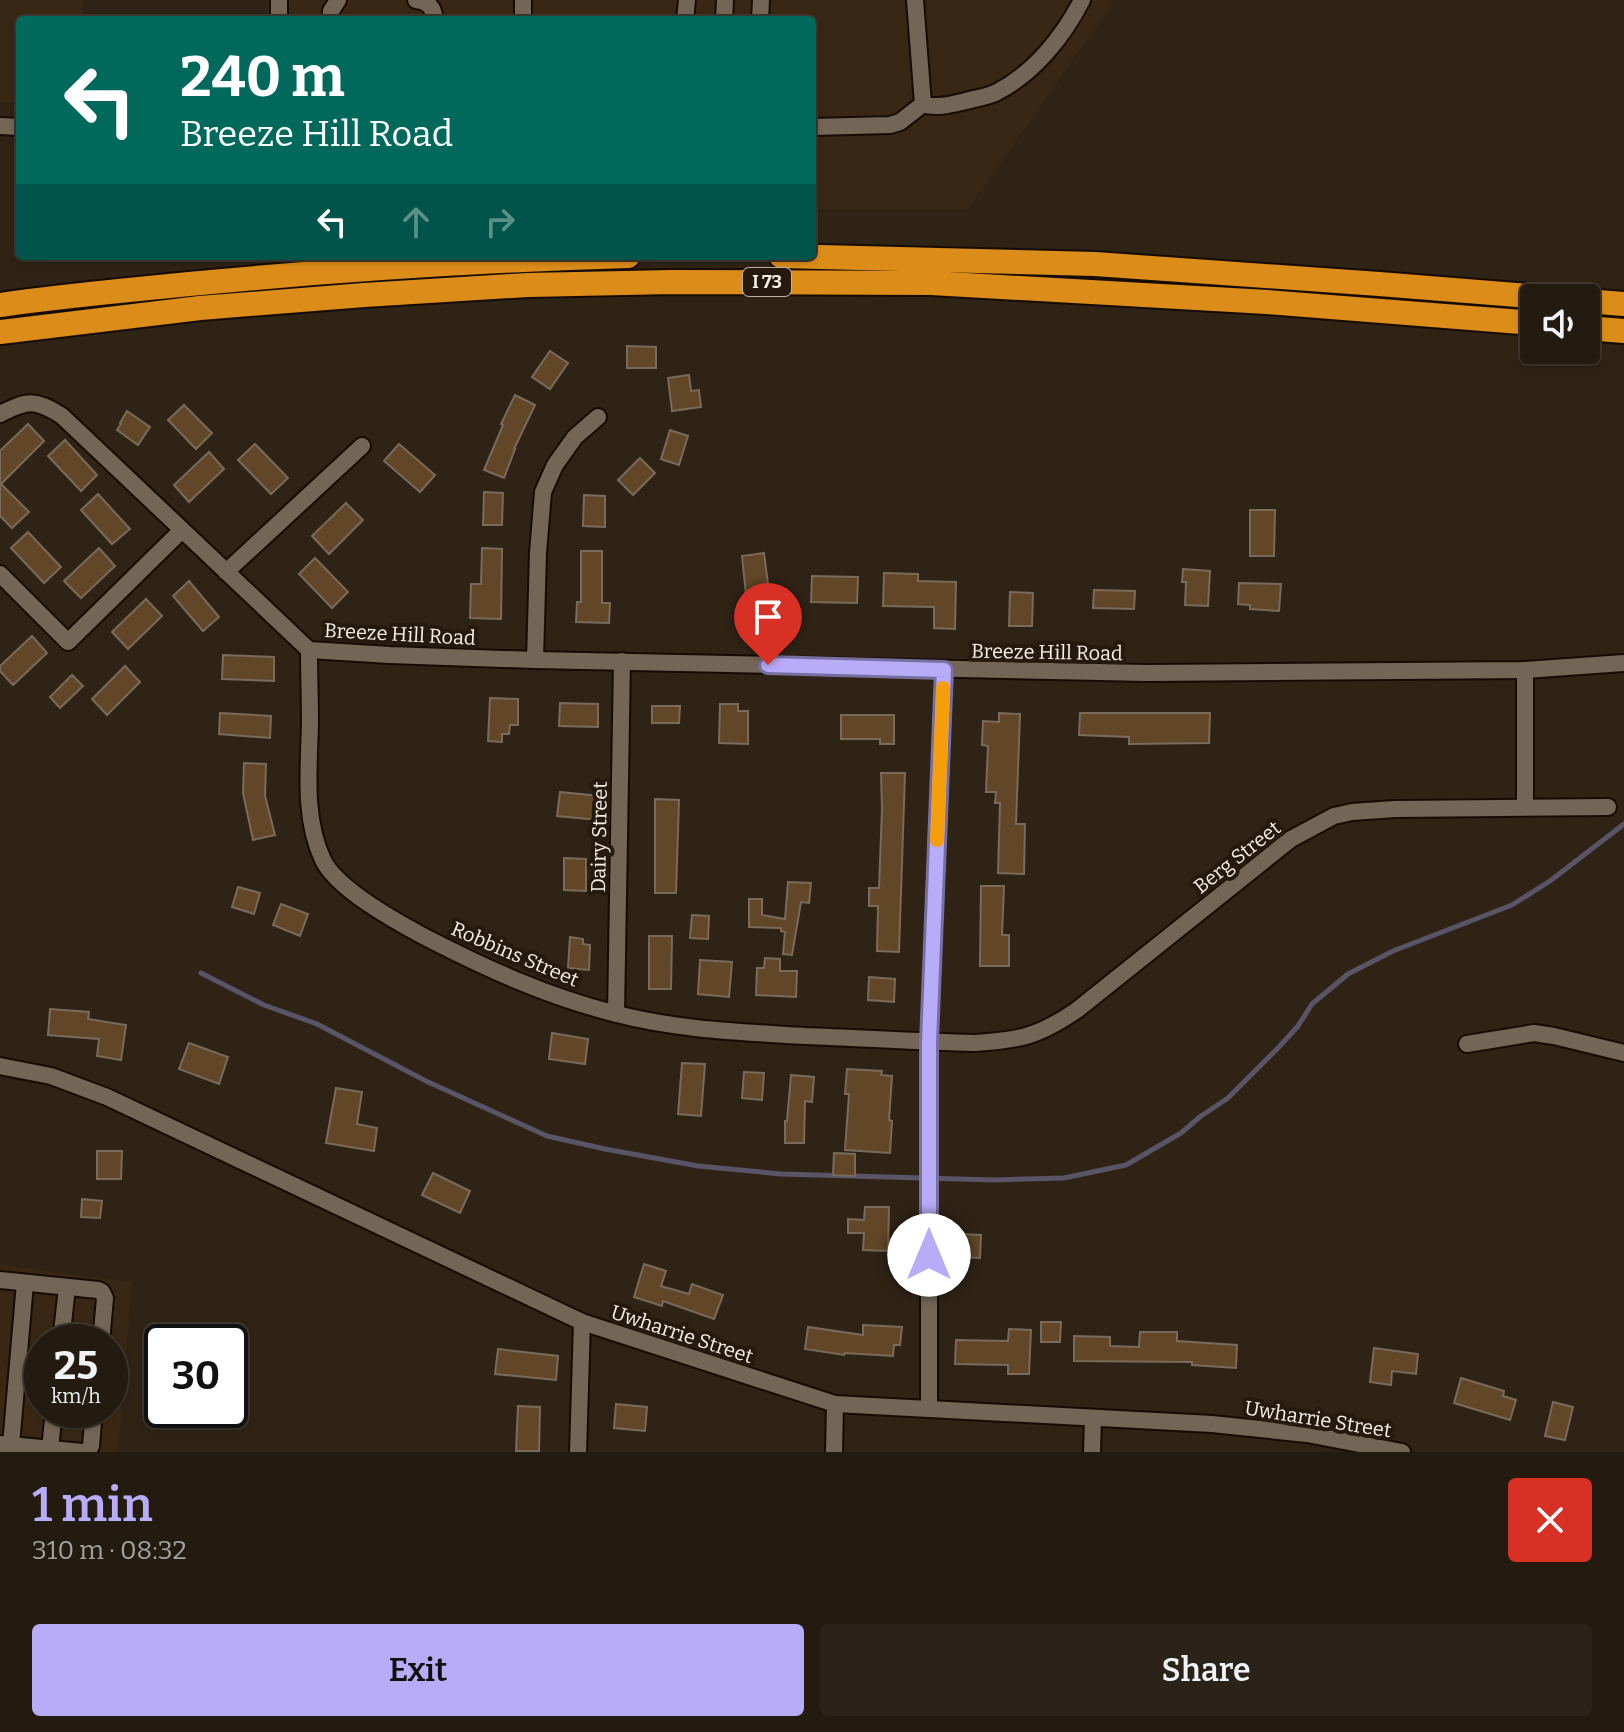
<!DOCTYPE html>
<meta charset="utf-8">
<style>
body{margin:0;font-family:Bitter,serif;background:#2b2319;color:#f1f3f6;height:100vh;display:flex;flex-direction:column;font-size:30px;white-space:nowrap}
*{box-sizing:border-box;margin:0}
p{font-size:26px;color:#a3a19f}
.icon{flex:none;width:44px;height:44px;fill:none;stroke:currentColor;stroke-width:2;stroke-linecap:round;stroke-linejoin:round}
.map{position:relative;height:1452px;overflow:hidden}
.panel{display:flex;flex-direction:column;background:#231a10;flex:1}
.panel>*{flex:none}
.hud{position:absolute;left:16px;top:16px;width:800px;height:244px;border-radius:8px;box-shadow:0 2px 6px #0004,0 0 0 2px #403830;background:#00695c;color:#fff;overflow:hidden}
.tools{position:absolute;left:1520px;top:284px;display:grid;gap:16px}
.tools a{display:grid;place-items:center;width:80px;height:80px;border-radius:8px;background:#231a10;box-shadow:0 2px 6px #0004,0 0 0 2px #403830;font-size:40px}
.speed{position:absolute;left:24px;top:1324px;display:flex;gap:16px;font-size:40px;font-weight:700;text-align:center}
.speed>*{display:grid;place-content:center;width:104px;height:104px;border-radius:50%;background:#231a10;box-shadow:0 2px 6px #0004,0 0 0 2px #403830;line-height:1}
.speed small{font-size:20px;font-weight:400}
.speed .limit{border:4px solid #111;border-radius:12px;background:#fff;color:#111}
.pin{position:absolute;display:grid;place-items:center;width:68px;height:68px;color:#fff;margin:-82px -34px;border-radius:50% 50% 50% 0;rotate:-45deg;box-shadow:0 0 8px #0007}
.pin .icon{rotate:45deg}
.me{position:absolute;width:88px;margin:-44px;rotate:0deg;stroke-linejoin:round;filter:drop-shadow(0 0 6px #0008)}
.turn{display:flex;align-items:center;gap:28px;height:168px;padding:0 32px;font-size:36px}
.turn .icon{width:104px;height:104px;stroke-width:2.5}
.turn b{display:block;font-size:56px;line-height:68px}
.lanes{display:flex;align-items:center;height:76px;padding:0 32px;background:#0003;justify-content:center;gap:40px;direction:ltr}
.lanes .off{opacity:.35}
.round{display:grid;place-items:center;flex:none;width:84px;height:84px;border-radius:8px;background:#2b2319}
.overview{display:flex;align-items:center;justify-content:space-between;height:136px;padding:0 32px}
h1{font-size:48px;font-weight:600;line-height:60px;color:#b8abf7}
.action{display:flex;gap:16px;margin-top:auto;padding:16px 32px}
.action a{flex:1;height:92px;border-radius:8px;background:#b8abf7;color:#111;font-size:32px;font-weight:600;line-height:92px;text-align:center}
.action a+a{background:#2b2319;color:#f1f3f6}
.map>svg:first-child{display:block}
.built{fill:#382715;fill-rule:evenodd}
.lines{fill:none;stroke-linecap:round;stroke-linejoin:round}
.stream{stroke:#5b5366;stroke-width:5}
.building{fill:#614628;stroke:#796b5c;stroke-width:2}
.minor-casing{stroke:#170c03;stroke-width:20}
.highway-casing{stroke:#170c03;stroke-width:28}
.minor{stroke:#746657;stroke-width:16}
.highway{stroke:#dc8c19;stroke-width:24}
.route-casing{stroke:#786fa1;stroke-width:20}
.route{stroke:#b8abf7;stroke-width:14}
.slow{stroke:#f59e0b;stroke-width:14}
.labels{text-anchor:middle;dominant-baseline:central;stroke-width:8;stroke-linejoin:round;paint-order:stroke}
.shield{fill:#251a0d;stroke:#b9b0a6;stroke-width:2}
.shield-label{font-size:18px;font-weight:bold;fill:#f8f0e7}
.street-label{font-size:20px;fill:#f8f0e7;stroke:#251a0d}
</style>
<div class="map">
<svg width="1624" height="1452" viewBox="0 0 1624 1452">
<rect width="100%" height="100%" fill="#2f2316"/>
<g class="built">
<path d="M0,0H82V20H20V103L0,102Z"/>
<path d="M268,0H1113L1111,6L968,209H812V20H267Z"/>
<path d="M0,1265L132,1282L118,1452H0ZM42,1342H110V1410H42Z"/>
</g>
<g class="lines">
<path class="stream" d="M201,973L264,1005L317,1024L426,1081L547,1136L605,1149L698,1166L781,1174L994,1180L1064,1178L1126,1165L1181,1133L1201,1116L1228,1098L1279,1047L1298,1026L1312,1004L1348,974L1393,951L1512,905L1550,881L1624,824"/>
</g>
<g class="building">
<path d="M627,346L656,347V368H627Z"/>
<path d="M550,351L568,363L550,389L532,377Z"/>
<path d="M689,375L691,391L699,390L701,407L672,411L668,378Z"/>
<path d="M515,395L535,405L514,449H515L504,478L484,470L503,425L501,424Z"/>
<path d="M184,405L212,433L196,449L168,420Z"/>
<path d="M127,411L150,427L138,445L117,430L121,424L120,423Z"/>
<path d="M28,424L44,441L1,484L29,512L12,528L0,516V451Z"/>
<path d="M670,430L688,436L679,465L661,459Z"/>
<path d="M65,440L97,475L81,491L48,456Z"/>
<path d="M255,444L288,478L271,494L238,460Z"/>
<path d="M399,444L435,475L420,492L384,461Z"/>
<path d="M209,452L224,469L189,502L174,485Z"/>
<path d="M640,458L655,473L633,495L618,480Z"/>
<path d="M484,492L503,493L502,525H483Z"/>
<path d="M98,494L130,529L112,544L81,510Z"/>
<path d="M584,495L605,496V527L583,526Z"/>
<path d="M346,503L363,520L329,554L312,536Z"/>
<path d="M1250,510H1275L1274,556H1250Z"/>
<path d="M28,532L61,567L44,583L11,548Z"/>
<path d="M99,548L115,566L81,598L64,581Z"/>
<path d="M482,548L502,549L501,619L470,618L471,584H481Z"/>
<path d="M581,551H602V603H610L609,623L576,622L577,602H581Z"/>
<path d="M764,553L769,592L746,595L742,556Z"/>
<path d="M315,558L348,592L332,608L299,574Z"/>
<path d="M1183,569L1210,571L1208,606L1185,605L1186,582H1182Z"/>
<path d="M884,573L918,574V581L956,582L955,629L934,628V607L883,606Z"/>
<path d="M812,576L858,577L857,603L811,602Z"/>
<path d="M189,581L219,617L203,631L173,596Z"/>
<path d="M1239,583L1281,584L1279,611L1250,609V605L1238,604Z"/>
<path d="M1094,590L1135,591L1134,609L1093,608Z"/>
<path d="M1010,592L1033,593L1032,626H1009Z"/>
<path d="M146,599L162,616L128,649L112,632Z"/>
<path d="M32,636L47,653L13,685L0,671V666Z"/>
<path d="M223,655L274,657V681L222,679Z"/>
<path d="M125,666L140,682L107,715L92,699Z"/>
<path d="M72,675L83,686L60,708L50,697Z"/>
<path d="M490,698L518,699V725H510L509,734H502V742L488,741Z"/>
<path d="M560,703L598,704V727L559,726Z"/>
<path d="M720,704H738V711H748V744L719,743Z"/>
<path d="M652,706H680L679,723H652Z"/>
<path d="M220,713L271,716L270,738L219,734Z"/>
<path d="M999,713L1020,714L1016,824H1025L1024,874L998,873L1000,803H995L996,792H986L988,746L982,745L983,721L999,722Z"/>
<path d="M1080,713H1210L1209,743L1129,744V737L1079,735Z"/>
<path d="M841,715H894V744H880V739H841Z"/>
<path d="M244,763L266,764L265,796L275,835L253,840L243,793Z"/>
<path d="M881,773H905L899,952L877,951L878,906H869V888H879L882,809Z"/>
<path d="M560,792L600,796L598,820L557,816Z"/>
<path d="M655,799L679,800L676,893H655Z"/>
<path d="M564,858L586,859V891L564,890Z"/>
<path d="M788,882L811,883L809,903L801,902L792,955L783,954L785,932L781,931V928L749,927V899H762V915L785,919Z"/>
<path d="M981,886H1004L1002,935H1009V966H980Z"/>
<path d="M238,887L260,893L254,914L232,907Z"/>
<path d="M281,904L308,914L300,936L273,925Z"/>
<path d="M692,915L709,916L708,939L690,938Z"/>
<path d="M649,936H672L671,989H649Z"/>
<path d="M570,937L583,939V944L590,945L589,970L568,968Z"/>
<path d="M765,958L780,959V971H797L796,997L756,995L757,968H764Z"/>
<path d="M700,960L732,962L729,997L698,994Z"/>
<path d="M869,977L895,979L894,1002L868,1000Z"/>
<path d="M50,1009L89,1012L88,1019L126,1025L121,1060L97,1056L99,1039L48,1035Z"/>
<path d="M552,1033L588,1039L585,1064L549,1059Z"/>
<path d="M189,1043L228,1057L219,1084L179,1069Z"/>
<path d="M682,1063L705,1064L701,1116L678,1114Z"/>
<path d="M847,1069L882,1071L881,1075L892,1076L889,1120L892,1121L890,1153L845,1150L849,1094H845Z"/>
<path d="M744,1072L764,1073L762,1100L742,1098Z"/>
<path d="M791,1075L814,1077L812,1102L805,1101L804,1143H785V1121H787Z"/>
<path d="M336,1088L362,1092L357,1124L377,1128L374,1151L326,1143Z"/>
<path d="M97,1151H122L121,1179H97Z"/>
<path d="M834,1153L855,1154V1176L833,1175Z"/>
<path d="M433,1173L470,1191L460,1213L422,1195Z"/>
<path d="M82,1199L102,1201L100,1218L81,1217Z"/>
<path d="M865,1207H889L888,1251L863,1250L864,1233H848V1219L864,1220Z"/>
<path d="M961,1234L981,1235L980,1258L959,1257Z"/>
<path d="M644,1264L666,1271L661,1286L689,1294L692,1284L723,1295L714,1319L663,1301L662,1306L634,1297Z"/>
<path d="M1041,1322H1061L1060,1342H1041Z"/>
<path d="M863,1325L902,1327L900,1345H894L893,1356L845,1353L844,1355L805,1349L808,1327L863,1335Z"/>
<path d="M1009,1329L1031,1330L1029,1374H1008V1365L955,1364L956,1340L1008,1341Z"/>
<path d="M1140,1332H1177V1341L1237,1345L1236,1368L1192,1365V1362L1074,1361V1336L1110,1337V1346L1139,1347Z"/>
<path d="M1374,1348L1418,1354L1416,1374L1392,1371L1391,1385L1370,1382Z"/>
<path d="M498,1349L558,1356L556,1380L495,1374Z"/>
<path d="M1461,1378L1504,1391L1503,1396L1516,1400L1510,1420L1454,1403Z"/>
<path d="M1553,1402L1573,1407L1565,1440L1545,1436Z"/>
<path d="M616,1404L647,1407L645,1431L614,1428Z"/>
<path d="M518,1406L540,1407L539,1451H516Z"/>
</g>
<g class="lines">
<g class="minor-casing">
<g id="minor">
<path d="M416,0C428,1 435,8 434,20"/>
<path d="M523,0V20"/>
<path d="M915,0L923,104C936,109 953,104 966,101C976,98 988,97 997,92C1034,73 1063,37 1082,0"/>
<path d="M279,20V0"/>
<path d="M330,20L331,11L338,0"/>
<path d="M685,20L687,0"/>
<path d="M724,20L725,0"/>
<path d="M760,20L761,0"/>
<path d="M0,126L20,127"/>
<path d="M812,127L890,125L900,122L923,104"/>
<path d="M0,414C28,400 35,399 62,416L309,650L390,655L535,660L1147,673L1525,670L1624,663"/>
<path d="M226,572L362,446"/>
<path d="M0,574L68,642L182,530"/>
<path d="M309,650C309,674 310,698 310,723C309,768 303,818 323,860C337,889 395,921 423,936C485,968 546,996 613,1013C677,1030 741,1032 805,1036C862,1038 918,1042 975,1043C1021,1040 1039,1036 1077,1010L1291,839L1334,816L1352,812L1395,809L1608,807"/>
<path d="M535,660L538,553L543,492L555,465L575,437L598,417"/>
<path d="M1525,807V670"/>
<path d="M616,1014L622,661"/>
<path d="M1467,1044L1534,1033L1554,1036L1624,1053"/>
<path d="M0,1066L51,1076L107,1097L582,1322L835,1404L1212,1424L1307,1434L1402,1452"/>
<path d="M0,1280L98,1290L102,1292L105,1298L101,1342"/>
<path d="M61,1342L67,1287"/>
<path d="M929,1408V1042L944,670"/>
<path d="M0,1444L82,1452"/>
<path d="M11,1445L25,1283"/>
<path d="M50,1449L54,1410"/>
<path d="M84,1452L88,1451L91,1446L94,1410"/>
<path d="M578,1452L582,1322"/>
<path d="M834,1452L835,1404"/>
<path d="M1092,1452L1093,1418"/>
</g>
</g>
<g class="highway-casing">
<g id="highway">
<path d="M781,256L1095,264L1379,284L1554,298"/>
<path d="M1586,301L1624,304"/>
<path d="M0,305C70,295 140,289 211,282C350,269 489,260 628,256"/>
<path d="M1586,328L1624,331"/>
<path d="M0,332L200,308L364,295L528,285L672,282L931,283L1267,302L1534,323"/>
</g>
</g>
<use href="#minor" class="minor"/>
<use href="#highway" class="highway"/>
</g>
<g class="lines">
<g class="route-casing">
<path id="route" d="M768,665L944,670L929,1042V1255"/>
</g>
<use href="#route" class="route"/>
<path class="slow" d="M937,840L943,688"/>
</g>
<g class="labels">
<rect class="shield" x="743" y="268" width="48" height="28" rx="6"/>
<g class="shield-label">
<text x="767" y="282">I 73</text>
</g>
<g class="street-label">
<text transform="translate(400 634) rotate(3)">Breeze Hill Road</text>
<text transform="translate(1047 652) rotate(1)">Breeze Hill Road</text>
<text transform="translate(599 837) rotate(-89)">Dairy Street</text>
<text transform="translate(1237 857) rotate(-38)">Berg Street</text>
<text transform="translate(515 954) rotate(23)">Robbins Street</text>
<text transform="translate(682 1334) rotate(18)">Uwharrie Street</text>
<text transform="translate(1318 1419) rotate(9)">Uwharrie Street</text>
</g>
</g>
</svg>
<div class="tools">
<a><svg class="icon" aria-label="sound" viewBox="0 0 24 24"><path d="M4 9h4l5-4v14l-5-4H4zM17 9q2 3 0 6"/></svg></a>
</div>
<div class="speed"><div>25<small>km/h</small></div><div class="limit">30</div></div>
<div class="pin" style="left:768px;top:665px;background:#d93025"><svg class="icon" aria-label="arrive" viewBox="0 0 24 24"><path d="M6 21V4h12l-3 4 3 4H6"/></svg></div>
<svg class="me" style="left:929px;top:1255px" viewBox="-20 -20 40 40"><circle r="19" fill="#fff"/><path d="M0-13L10 11 0 6-10 11z" fill="#b8abf7"/></svg>
<div class="hud">
<div class="turn"><svg class="icon" aria-label="left" viewBox="0 0 24 24"><path d="M17 20v-9H6M10 6l-5 5 5 5"/></svg><div><b>240 m</b>Breeze Hill Road</div></div>
<div class="lanes"><svg class="icon" aria-label="left" viewBox="0 0 24 24"><path d="M17 20v-9H6M10 6l-5 5 5 5"/></svg><svg class="icon off" aria-label="ahead" viewBox="0 0 24 24"><path d="M12 20V5M6 11l6-6 6 6"/></svg><svg class="icon off" aria-label="right" viewBox="0 0 24 24"><path d="M7 20v-9h11M14 6l5 5-5 5"/></svg></div>
</div>
</div>
<section class="panel">
<div class="overview"><div><h1>1 min</h1><p>310 m · 08:32</p></div><a class="round" style="background:#d93025;color:#fff"><svg class="icon" aria-label="close" viewBox="0 0 24 24"><path d="M6 6l12 12M18 6L6 18"/></svg></a></div>
<div class="action"><a>Exit</a><a>Share</a></div>
</section>
